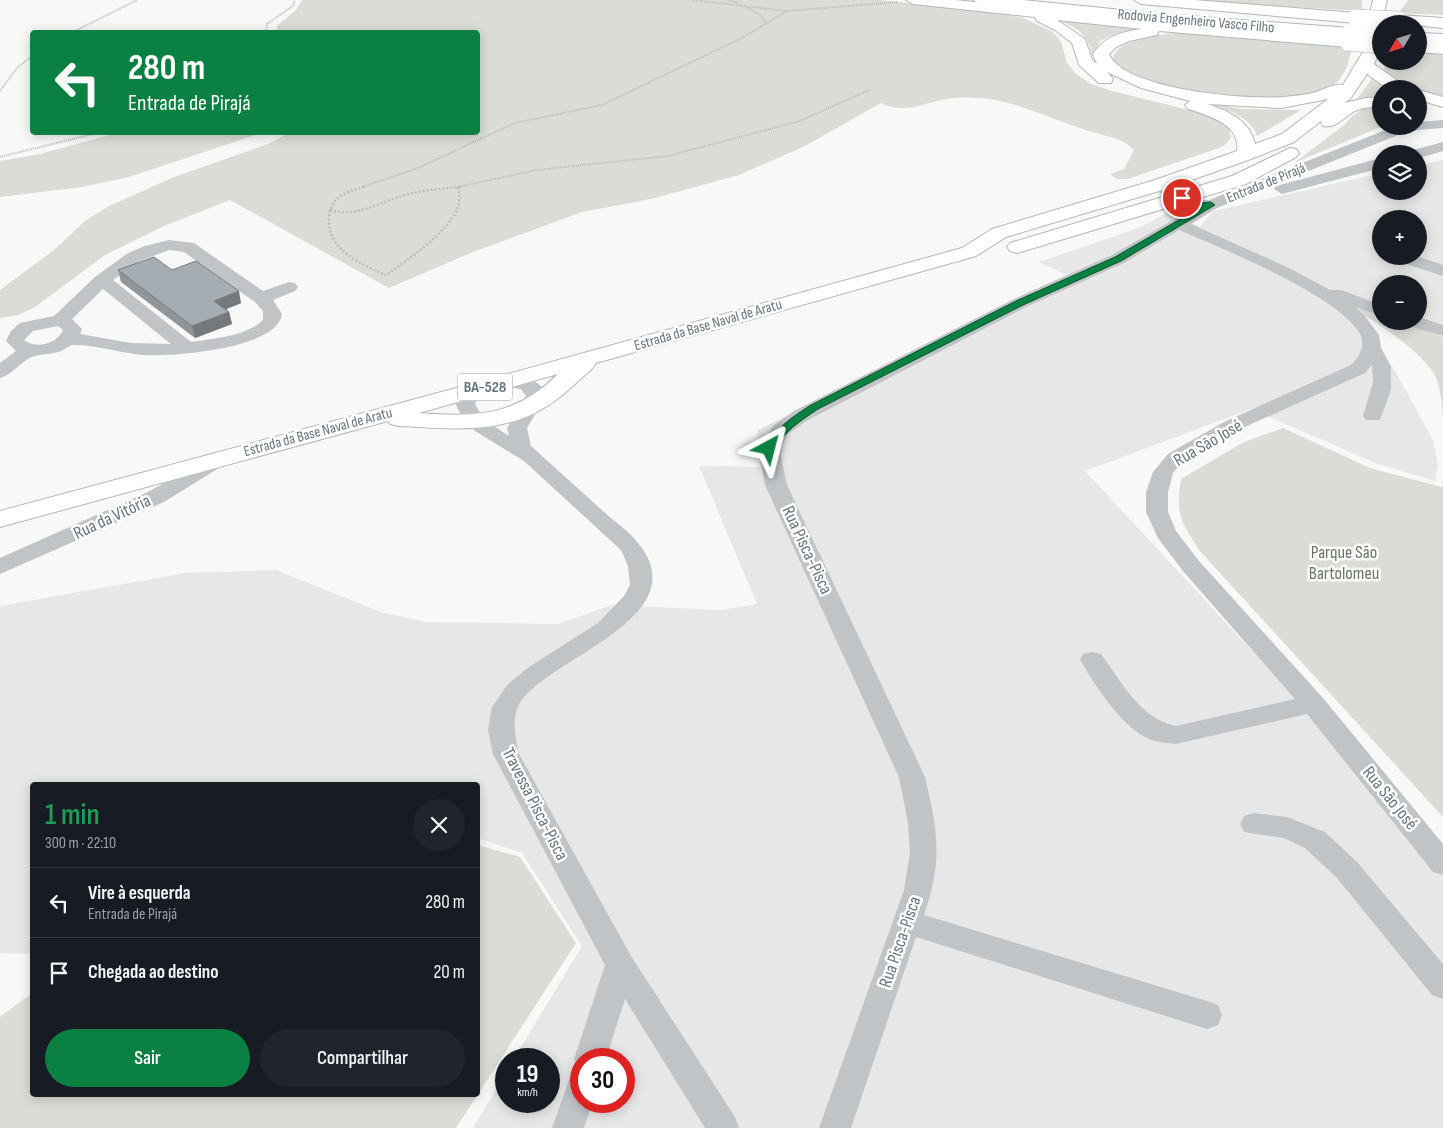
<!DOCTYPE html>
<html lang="pt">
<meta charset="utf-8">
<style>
body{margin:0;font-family:"Sofia Sans Condensed",sans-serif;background:#20242c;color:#f1f3f6;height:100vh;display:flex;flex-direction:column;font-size:19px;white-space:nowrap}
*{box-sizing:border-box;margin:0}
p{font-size:16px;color:#9ea1a6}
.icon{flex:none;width:28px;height:28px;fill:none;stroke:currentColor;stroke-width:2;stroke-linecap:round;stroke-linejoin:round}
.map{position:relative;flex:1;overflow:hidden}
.side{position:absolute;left:30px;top:782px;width:450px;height:315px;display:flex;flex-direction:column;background:#171b24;border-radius:5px;box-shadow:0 2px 12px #0003}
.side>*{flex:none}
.hud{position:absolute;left:30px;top:30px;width:450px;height:105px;border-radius:5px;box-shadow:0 2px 12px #0003;background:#0b8043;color:#fff;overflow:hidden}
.needle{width:32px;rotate:231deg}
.buttons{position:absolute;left:1372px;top:15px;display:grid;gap:10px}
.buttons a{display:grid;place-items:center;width:55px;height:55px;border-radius:50%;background:#171b24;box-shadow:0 2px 12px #0003;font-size:25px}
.speed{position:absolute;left:495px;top:1048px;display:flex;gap:10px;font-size:25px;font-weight:700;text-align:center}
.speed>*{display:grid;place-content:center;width:65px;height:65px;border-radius:50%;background:#171b24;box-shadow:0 2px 12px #0003;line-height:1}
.speed small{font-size:12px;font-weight:400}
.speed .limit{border:8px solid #d22;background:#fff;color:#111}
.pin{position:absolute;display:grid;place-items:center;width:42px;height:42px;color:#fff;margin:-21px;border:2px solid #fff;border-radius:50%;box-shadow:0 1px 5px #0007}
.me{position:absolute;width:55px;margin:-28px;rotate:38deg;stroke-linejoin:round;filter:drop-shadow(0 0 4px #0008)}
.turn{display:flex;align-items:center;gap:18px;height:105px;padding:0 15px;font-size:22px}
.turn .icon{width:65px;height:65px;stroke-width:2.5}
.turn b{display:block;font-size:35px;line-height:42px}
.round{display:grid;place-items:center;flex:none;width:52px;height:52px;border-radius:26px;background:#20242c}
.headline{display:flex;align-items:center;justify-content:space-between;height:85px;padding:0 15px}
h1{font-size:30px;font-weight:600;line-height:38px;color:#1e9e55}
.button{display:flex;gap:10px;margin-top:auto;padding:10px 15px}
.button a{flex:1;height:58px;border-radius:30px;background:#0b8043;color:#fff;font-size:20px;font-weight:600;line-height:58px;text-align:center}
.button a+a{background:#20242c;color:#f1f3f6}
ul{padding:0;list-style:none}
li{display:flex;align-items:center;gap:15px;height:70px;padding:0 15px;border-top:1px solid #363941}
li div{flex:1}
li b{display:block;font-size:19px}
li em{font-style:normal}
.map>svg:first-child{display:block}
.built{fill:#e6e7e6;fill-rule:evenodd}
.green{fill:#d9ddd6}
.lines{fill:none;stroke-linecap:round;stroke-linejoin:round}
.major-casing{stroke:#b4b8bb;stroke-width:2}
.highway-casing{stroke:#b4b7ba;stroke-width:2}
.path-far1{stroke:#babdbf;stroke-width:2;stroke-dasharray:1 1;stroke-linecap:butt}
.path{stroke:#babdbf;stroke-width:2.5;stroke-dasharray:2 2;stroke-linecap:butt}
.minor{fill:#c0c4c7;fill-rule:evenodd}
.major{fill:#fff;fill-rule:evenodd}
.highway{fill:#fff;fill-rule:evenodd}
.major-bridge-casing{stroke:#b4b8bb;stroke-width:18;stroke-linecap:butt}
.highway-bridge-casing{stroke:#b4b7ba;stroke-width:18;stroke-linecap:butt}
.major-bridge{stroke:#fff;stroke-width:17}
.highway-bridge{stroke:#fff;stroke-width:17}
.wall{fill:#8f9599}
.shaded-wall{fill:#74797d}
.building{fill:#a6adb2;stroke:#74797d}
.route{fill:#0b8043;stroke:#07532c}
.labels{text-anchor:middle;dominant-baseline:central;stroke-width:5;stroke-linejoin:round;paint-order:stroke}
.far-street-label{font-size:15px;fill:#66757d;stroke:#fff}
.shield{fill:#fff;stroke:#949ea4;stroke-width:1}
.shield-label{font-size:16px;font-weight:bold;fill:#66757d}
.street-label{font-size:18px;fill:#66757d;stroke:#fff}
.park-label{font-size:18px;fill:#697665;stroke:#fff}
</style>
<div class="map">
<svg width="1443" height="1128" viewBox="0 0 1443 1128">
<rect width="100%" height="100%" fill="#f8f8f6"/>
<path class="built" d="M1443,160V331L1419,321V284H1381V307L1362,300L1361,330L1394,369L1433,440L1438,465L1435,481L1375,463L1251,409L1085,471L1283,684L1438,873L1443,872V1128H473L506,1072V1101H549V1059H514L582,946L522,853L478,838V785H32V954L0,953V606L185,573L276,570L381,612L426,622L558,624L612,605L720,610L757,604L699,466L760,467L758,430L1068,276L1039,262L1141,227L1173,210L1182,214L1186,221L1200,226L1214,211L1381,173V191H1419V165ZM1381,219H1419V256H1381ZM581,1059H624V1101H581Z"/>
<g class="green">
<path d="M302,0H880L995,12L1023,18L1053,32L1061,42L1067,63L1076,74L1091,84L1112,91L1197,112L1216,119L1229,129L1231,138L1225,145L1216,149L1128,179H1117L1110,174L1124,169L1134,150C1121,137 1104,136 1086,130C1040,116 1006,94 955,98C929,100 906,116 881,103L805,146L739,175L651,199L582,212L473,252L389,288L230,200L164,226L105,255L35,307L19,315L0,318V290L54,250L86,220L109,206L174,177L268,144L289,133L478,132V32H277V26L296,10Z"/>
<path d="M1186,0H1362V11L1190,1Z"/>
<path d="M1408,0H1443V15L1399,13Z"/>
<path d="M1058,20L1148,28L1110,36L1100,41L1093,57C1087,34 1080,29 1058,20Z"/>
<path d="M1182,32L1352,48C1349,59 1347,71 1339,80C1311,111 1181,96 1145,81C1134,76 1122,70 1113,61C1114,37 1163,35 1182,32Z"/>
<path d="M1419,52L1443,53V98L1419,91V89L1410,88L1387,75L1384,68L1386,61H1419Z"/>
<path d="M1374,76L1391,89H1381V99L1354,103Z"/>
<path d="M1208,103L1243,109L1301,110L1257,136C1251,116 1225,110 1208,103Z"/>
<path d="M1381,107L1383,126L1294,163L1343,126L1352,116L1363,109Z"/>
<path d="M117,133V132L261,133L129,177L82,187L0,197V161L40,154Z"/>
<path d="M1355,305L1381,314V321H1403L1443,337V417C1441,403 1441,384 1433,372C1415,346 1376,323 1350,306Z"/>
<path d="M1283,428L1370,468L1442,487L1443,481V817L1199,550C1181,521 1175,514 1181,479L1244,442Z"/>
<path d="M478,845L520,857L576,943L456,1128H0V1017L32,993V1095H478Z"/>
</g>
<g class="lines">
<g class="major-casing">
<g id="major">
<path d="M906,0H955L1188,24L1348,37L1356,42L1348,47L1159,31L1157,35L1129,41L1116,47L1109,54C1124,90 1248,100 1283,97C1293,96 1304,95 1313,93C1323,90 1333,83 1343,85L1366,47L1372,45L1380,50L1374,64L1409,89H1388L1367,74L1350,99L1344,103L1366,98L1381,97V107C1373,107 1365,107 1357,110C1345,115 1337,129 1323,126L1321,121L1294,142L1251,159L1169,188L1006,237L976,256L596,363C592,371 583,376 577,382C523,436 469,430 399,426L390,424L388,421L0,527V511L497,377L962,248L992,229L1155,180L1237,151C1241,124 1207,115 1188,109L1185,105L1190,101L1141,88L1107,72L1113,79L1111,83H1099L1079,65L1072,43L1055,30L1037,21L1035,17L913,4ZM1057,20L1142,29C1121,32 1105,36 1093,54L1097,64L1092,60L1085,39ZM1328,99L1282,134L1255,144C1250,120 1228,111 1207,104L1281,108ZM558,374C515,417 476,417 419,413Z"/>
<path d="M1134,0H1194L1356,13L1364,18L1356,23L1141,4Z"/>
<path d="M1373,0H1387L1383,17L1378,19L1370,14Z"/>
<path d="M1399,15L1443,18V28L1394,23L1391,20L1394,17Z"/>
<path d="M1419,42L1443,44V54L1419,52Z"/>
<path d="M1419,90L1443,97V107L1419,100Z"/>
<path d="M1290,148L1296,149L1299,153L1296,157L1246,184L1024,251L1017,253L1010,251L1007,247L1010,243L1232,176Z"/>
</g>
</g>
<g class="highway-casing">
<g id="highway">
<path d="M973,0H1023L1162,14L1350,28L1358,33L1350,38L1162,24L980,4Z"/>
<path d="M1419,33L1443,34V44L1419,43Z"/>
</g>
</g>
<g class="path-far1">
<path d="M692,0L787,11"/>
<path d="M729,0L738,3"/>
<path d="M746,7L760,15L766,23"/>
<path d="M73,32L137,0"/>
<path d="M266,32L267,24L294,5V0"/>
<path d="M0,91L17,68L32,56"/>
<path d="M0,157L101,132"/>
<path d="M362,187L418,168L515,123L602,105L742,38L787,11L898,2"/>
<path d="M458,187L536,170L668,156L800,121L869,90"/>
</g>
<g class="path">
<path d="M458,187L463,186"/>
<path d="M330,210C359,218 381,201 408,194C424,190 441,189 458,187C460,194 460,203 457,210C446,234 407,260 386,275C362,265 326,249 329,218C330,196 347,192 366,186"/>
</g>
<g class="minor">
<path d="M1443,120V128L1418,130L1398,135L1217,208L1191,224L1289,268L1330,290H1341L1381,305V316L1355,307L1365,316L1379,335L1381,348L1391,366V390L1380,420H1366L1363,416L1373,382L1372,365L1365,373L1238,430L1182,462L1173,473L1168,492V512L1176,531L1199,561L1323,698L1443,844V875L1433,872L1307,714L1176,744C1166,743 1154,742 1145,737C1120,724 1095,685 1080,660L1083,654L1092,652L1101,654C1121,681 1140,719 1176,726L1295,699L1183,571L1158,538L1146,512V492L1153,472L1168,454L1224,422L1351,365C1359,357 1366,346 1360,334C1340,296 1221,248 1179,230L1124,263L1026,307L808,420L788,434L782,445L781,456L787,485L925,777C938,833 943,859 924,915L1207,1001L1218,1005L1222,1015L1218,1025L1207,1029L916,937L851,1128H819L904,890L910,853L908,823L899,777L765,485L760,456L761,445L774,425L794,411L1014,299L1112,255L1194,208L1170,200L1159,192L1154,184L1157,181H1167C1176,194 1193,200 1209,200L1388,129L1398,126H1419V122Z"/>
<path d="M1443,142V151L1419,158V154H1408L1410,151Z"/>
<path d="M1381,158V168L1282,194L1274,189L1276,186Z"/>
<path d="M169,240L194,243L263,291L289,282L295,283L298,287L295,291L273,300L282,314C278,349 171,357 143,355C120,353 97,345 75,345C70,344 66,349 61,351C53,354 44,354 35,356C22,359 14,374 0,378V363L16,351L6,341L11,331L20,323L54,316L95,277L128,253L145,246ZM169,250L184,252L255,302L263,311V320C247,336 213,339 191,342L113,280L140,261ZM103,289L171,344L131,343L80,334L82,329L72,319ZM58,326L63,330C58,343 36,350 24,340L33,331Z"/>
<path d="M1392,256H1417L1443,265V276L1394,260Z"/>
<path d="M1419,317L1443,325V336L1406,325L1403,321H1419Z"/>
<path d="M505,376C521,378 541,377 546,396L527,428L531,446C555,468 580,490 604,512C615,522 629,531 638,543C702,621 534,661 517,709C512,724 516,739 519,754L631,956L735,1117L739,1128H705L625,999L606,1059H581V1070L574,1059L605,965L493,754L488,730L492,707L508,684L529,667L598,623L624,596L630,585L628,566L621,550L524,461L475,431L461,415L455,403L468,386H482L485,390L475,403C481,419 495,427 509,436L507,428L526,396L521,389L498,386L495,382L498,378Z"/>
<path d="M220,453L227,455L230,459L227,463L164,502L0,574V558L148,492L213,455Z"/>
<path d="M1254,813L1287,817L1325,832L1357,862L1443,964V999L1432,995L1337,878L1305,848L1284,838L1244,832L1240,824L1244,816Z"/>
<path d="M581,1072V1101H593L584,1128H552L570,1077Z"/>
</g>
<use href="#major" class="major"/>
<use href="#highway" class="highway"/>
<g class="major-bridge-casing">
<g id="major-bridge">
<path d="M1356,18L1399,20"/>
<path d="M1348,42L1381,45"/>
</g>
</g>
<g class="highway-bridge-casing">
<path id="highway-bridge" d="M1350,33L1381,35"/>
</g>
<use href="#major-bridge" class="major-bridge"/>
<use href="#highway-bridge" class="highway-bridge"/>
</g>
<path class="wall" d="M118,270H172L241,303L226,309L229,312L232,324L195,338L121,282Z"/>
<g class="shaded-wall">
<path d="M239,291L241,303L217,313L214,301Z"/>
<path d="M229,312L232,324L195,338L192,326Z"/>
</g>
<path class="building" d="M154,257L172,270L196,261L239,291L214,301L229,312L192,326L118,270Z"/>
<path class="route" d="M1182,196L1199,203L1211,202L1215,205L1121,261L1023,305L818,409C800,421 785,431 773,450L769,451L764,448C776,428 792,417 811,405L1016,301L1115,257L1201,207L1179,200V197Z"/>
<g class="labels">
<g class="far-street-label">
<text transform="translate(1196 21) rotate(5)">Rodovia Engenheiro Vasco Filho</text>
<text transform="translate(1266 183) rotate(-22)">Entrada de Pirajá</text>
<text transform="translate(708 325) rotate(-16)">Estrada da Base Naval de Aratu</text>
<text transform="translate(318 432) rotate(-15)">Estrada da Base Naval de Aratu</text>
</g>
<rect class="shield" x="457.5" y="373.5" width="55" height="27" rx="4"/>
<g class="shield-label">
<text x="485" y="387">BA-528</text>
</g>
<g class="street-label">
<text transform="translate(1208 443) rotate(-30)">Rua São José</text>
<text transform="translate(112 517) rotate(-25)">Rua da Vitória</text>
<text transform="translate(807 550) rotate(65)">Rua Pisca-Pisca</text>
<text transform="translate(1390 798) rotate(51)">Rua São José</text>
<text transform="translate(535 804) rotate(63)">Travessa Pisca-Pisca</text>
<text transform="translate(900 942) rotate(-71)">Rua Pisca-Pisca</text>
</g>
<g class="park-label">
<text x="1344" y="552">Parque São<tspan x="1344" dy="21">Bartolomeu</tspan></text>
</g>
</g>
</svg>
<div class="buttons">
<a><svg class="needle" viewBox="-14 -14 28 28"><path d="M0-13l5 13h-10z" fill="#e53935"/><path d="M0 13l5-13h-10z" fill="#9ea1a6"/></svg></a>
<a><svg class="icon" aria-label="search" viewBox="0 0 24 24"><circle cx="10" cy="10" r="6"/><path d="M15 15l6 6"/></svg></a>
<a><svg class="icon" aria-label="layers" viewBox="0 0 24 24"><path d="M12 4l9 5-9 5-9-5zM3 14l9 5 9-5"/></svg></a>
<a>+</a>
<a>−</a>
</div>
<div class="speed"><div>19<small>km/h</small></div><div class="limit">30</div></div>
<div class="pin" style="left:1182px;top:198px;background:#d93025"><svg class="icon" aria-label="arrive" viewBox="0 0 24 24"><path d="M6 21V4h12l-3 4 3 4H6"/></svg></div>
<svg class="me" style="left:769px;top:448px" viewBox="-20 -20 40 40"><path d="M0-17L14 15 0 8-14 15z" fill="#0b8043" stroke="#fff" stroke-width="4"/></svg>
<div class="hud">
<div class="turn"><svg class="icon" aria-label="left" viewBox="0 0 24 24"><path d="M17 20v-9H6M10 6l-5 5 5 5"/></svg><div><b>280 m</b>Entrada de Pirajá</div></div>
</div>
<section class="side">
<div class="headline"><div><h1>1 min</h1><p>300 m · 22:10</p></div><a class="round"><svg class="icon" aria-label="close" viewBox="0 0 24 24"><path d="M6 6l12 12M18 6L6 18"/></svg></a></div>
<ul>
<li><svg class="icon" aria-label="left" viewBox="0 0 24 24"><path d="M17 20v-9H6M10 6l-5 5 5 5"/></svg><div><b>Vire à esquerda</b><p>Entrada de Pirajá</p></div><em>280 m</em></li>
<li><svg class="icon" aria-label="arrive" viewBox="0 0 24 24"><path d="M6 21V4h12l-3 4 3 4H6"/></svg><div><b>Chegada ao destino</b></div><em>20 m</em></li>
</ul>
<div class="button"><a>Sair</a><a>Compartilhar</a></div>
</section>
</div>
